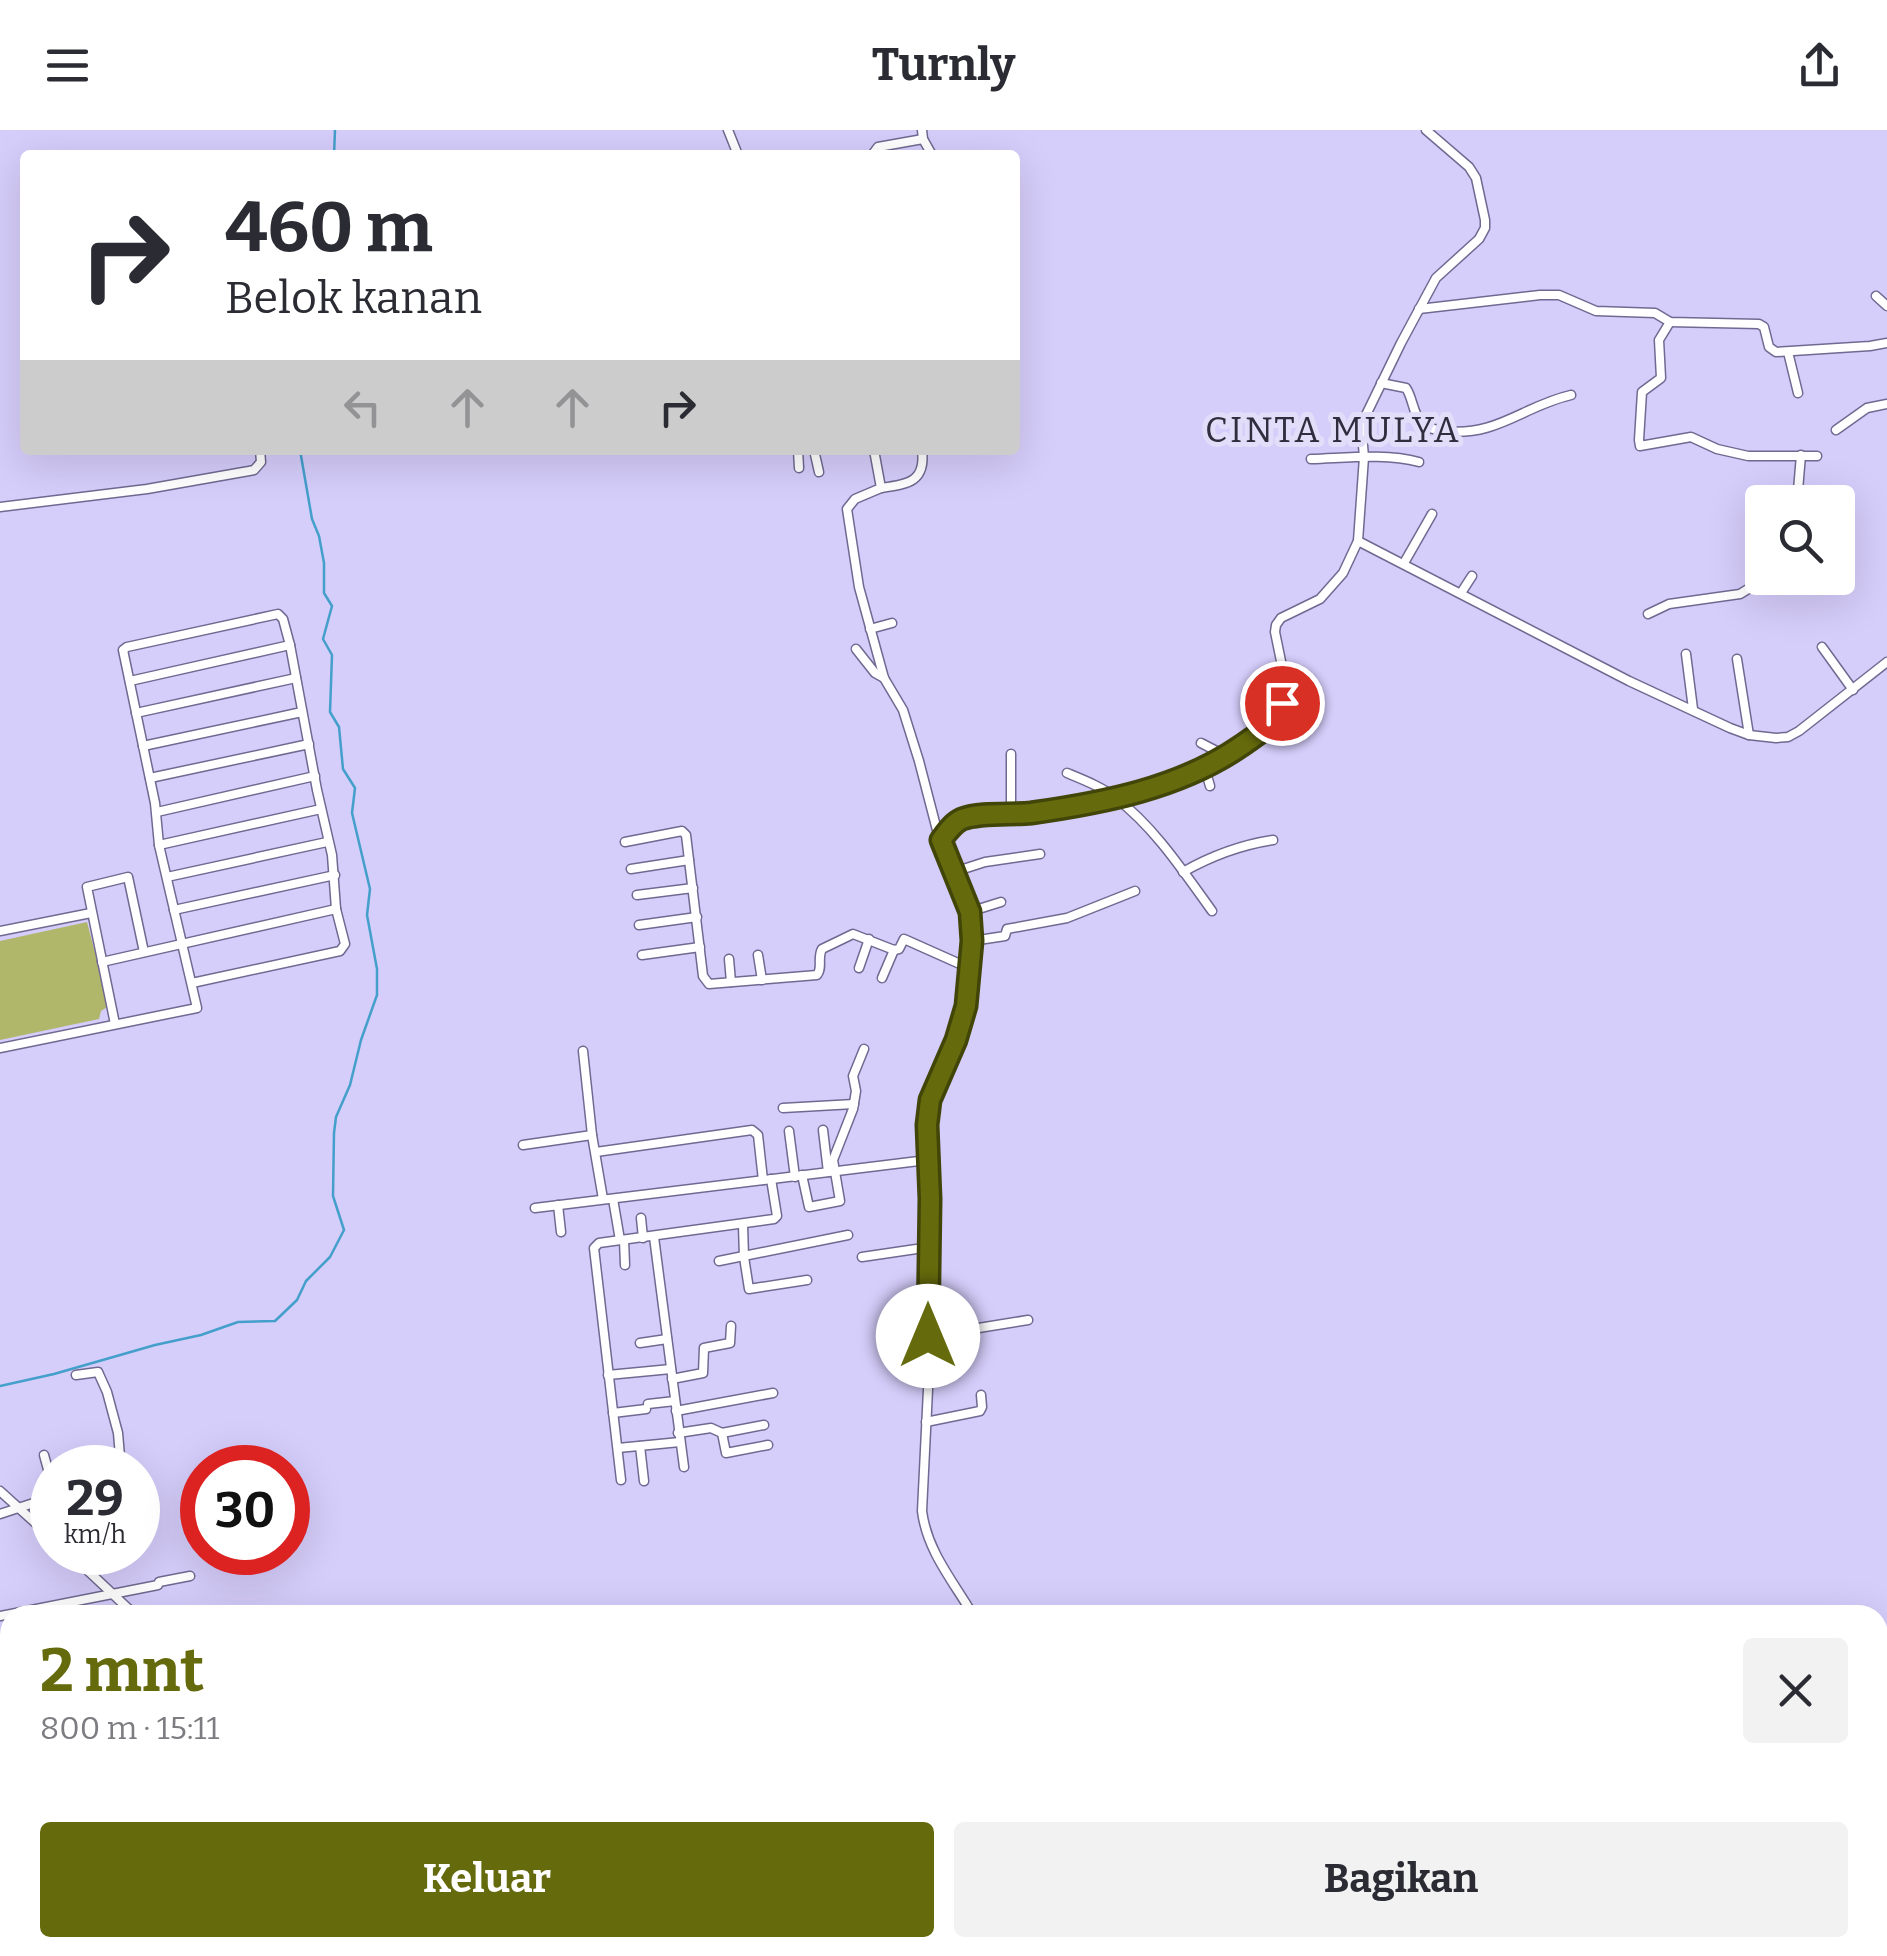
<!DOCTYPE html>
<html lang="id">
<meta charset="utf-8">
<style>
body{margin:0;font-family:Bitter,serif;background:#f2f2f3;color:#2b2b33;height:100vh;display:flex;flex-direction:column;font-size:38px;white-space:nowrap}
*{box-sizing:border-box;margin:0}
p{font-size:32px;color:#7c7c81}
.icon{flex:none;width:55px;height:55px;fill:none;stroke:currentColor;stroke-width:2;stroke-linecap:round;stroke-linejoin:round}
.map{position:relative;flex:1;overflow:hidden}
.panel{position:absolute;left:0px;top:1475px;width:1888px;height:352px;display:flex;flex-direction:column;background:#fff;border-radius:30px 30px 0 0;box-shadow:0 10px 40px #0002}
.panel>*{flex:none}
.guide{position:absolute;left:20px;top:20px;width:1000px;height:305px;border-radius:10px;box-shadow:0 10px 40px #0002;background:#fff;color:#2b2b33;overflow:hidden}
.buttons{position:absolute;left:1745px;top:355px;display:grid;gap:20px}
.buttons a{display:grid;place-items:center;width:110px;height:110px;border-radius:10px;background:#fff;box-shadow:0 10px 40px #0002;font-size:50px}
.speed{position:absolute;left:30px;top:1315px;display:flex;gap:20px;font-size:50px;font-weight:700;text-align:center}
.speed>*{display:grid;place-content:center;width:130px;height:130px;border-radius:50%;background:#fff;box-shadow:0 10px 40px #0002;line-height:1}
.speed small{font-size:25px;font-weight:400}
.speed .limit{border:15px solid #d22;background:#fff;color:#111}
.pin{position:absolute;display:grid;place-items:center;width:85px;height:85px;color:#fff;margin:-42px;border:5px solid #fff;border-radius:50%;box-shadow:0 2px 10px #0007}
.me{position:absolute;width:110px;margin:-55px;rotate:0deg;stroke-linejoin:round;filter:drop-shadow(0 0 8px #0008)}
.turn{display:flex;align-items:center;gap:35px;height:210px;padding:0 40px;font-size:45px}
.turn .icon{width:130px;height:130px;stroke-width:2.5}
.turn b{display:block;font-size:70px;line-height:85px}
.lanes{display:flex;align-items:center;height:95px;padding:0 40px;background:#0003;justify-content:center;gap:50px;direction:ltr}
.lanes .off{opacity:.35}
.round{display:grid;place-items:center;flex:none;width:105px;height:105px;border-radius:10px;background:#f2f2f3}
.headline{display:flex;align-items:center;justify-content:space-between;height:170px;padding:0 40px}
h1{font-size:60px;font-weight:700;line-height:75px;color:#656a0c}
.cta{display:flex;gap:20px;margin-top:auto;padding:20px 40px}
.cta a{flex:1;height:115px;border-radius:10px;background:#656a0c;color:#fff;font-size:40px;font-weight:700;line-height:115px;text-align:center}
.cta a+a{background:#f2f2f3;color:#2b2b33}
header{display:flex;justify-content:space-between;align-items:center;height:130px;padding:0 40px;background:#fff;font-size:45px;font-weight:700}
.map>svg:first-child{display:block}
.green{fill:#b0b76b}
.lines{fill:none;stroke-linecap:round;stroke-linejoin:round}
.stream{stroke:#449fcb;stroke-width:2.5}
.minor-casing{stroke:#716991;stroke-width:11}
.tertiary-casing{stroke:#716991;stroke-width:12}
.trunk-casing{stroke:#716991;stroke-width:16}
.minor{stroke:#fff;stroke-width:8}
.tertiary{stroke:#fff;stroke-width:9}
.trunk{stroke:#fff;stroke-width:12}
.route-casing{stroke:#424508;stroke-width:25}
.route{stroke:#656a0c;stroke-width:18}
.labels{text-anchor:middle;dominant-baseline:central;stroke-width:10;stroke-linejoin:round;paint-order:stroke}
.quarter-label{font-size:35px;letter-spacing:2.5px;fill:#302d3e;stroke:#e2ddf9}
</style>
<header><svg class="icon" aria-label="menu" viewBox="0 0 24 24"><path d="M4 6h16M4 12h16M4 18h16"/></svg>Turnly<svg class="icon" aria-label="share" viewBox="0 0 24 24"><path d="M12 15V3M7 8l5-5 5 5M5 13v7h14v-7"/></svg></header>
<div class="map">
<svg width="1887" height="1826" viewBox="0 0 1887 1826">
<rect width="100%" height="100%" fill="#d5cdfa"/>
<path class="green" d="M87,792L109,876L101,881L99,889L0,910V811Z"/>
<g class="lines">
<g class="stream">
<path d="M334,25L335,0"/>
<path d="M0,1256L54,1244L155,1215L201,1205L238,1192L275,1191L297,1170L306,1151L330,1127L344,1100L333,1066L334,1003L336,987L350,955L361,910L377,865V839L367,785L370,759L352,683L355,658L343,639L339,597L330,582L332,525L323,509L332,476L324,463V433L319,406L312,389L300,320"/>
</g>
<g class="minor-casing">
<g id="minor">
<path d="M728,0L738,25"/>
<path d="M922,0L923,9L932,25"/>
<path d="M872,25L878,17L923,9"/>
<path d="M1876,166L1887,176"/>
<path d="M1419,179L1540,165H1559L1596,181L1655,183L1670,192L1759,194L1764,197L1769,217L1776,222L1870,216L1887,213"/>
<path d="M1670,192L1659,210L1661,248L1642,262L1639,310L1640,316L1691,307L1717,319L1748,326H1817"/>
<path d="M1788,222L1798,263"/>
<path d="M1381,253L1406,258C1413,268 1413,285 1422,293C1428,299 1437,300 1444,301C1497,307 1523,276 1571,265"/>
<path d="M1836,300L1867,278L1887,274"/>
<path d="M798,320L799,338"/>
<path d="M814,320L819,342"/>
<path d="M874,320L881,358L855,369L847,379L859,457L884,548L903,580L919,631L938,704L969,782L972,805L966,877L956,910L930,970L927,995L930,1069L929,1239L922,1381C927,1421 953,1451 973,1485"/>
<path d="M1311,329C1346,328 1385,323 1419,332"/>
<path d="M881,358C908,354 926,352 922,320"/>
<path d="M1797,372L1801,325"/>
<path d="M0,377L147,359L249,341L254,340L261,332L260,320"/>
<path d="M1358,411L1629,551L1730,598L1749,605L1776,608L1788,607L1799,601L1887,532"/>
<path d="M1404,433L1432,384"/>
<path d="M1461,463L1472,446"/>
<path d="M1648,484L1669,474L1740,464L1766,448"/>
<path d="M870,499L892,493"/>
<path d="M1822,517L1853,560"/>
<path d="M856,519L875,543L884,548"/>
<path d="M1686,524L1693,579"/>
<path d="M1737,529L1749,605"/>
<path d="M130,551L290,515"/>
<path d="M136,583L296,548"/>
<path d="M1201,613L1226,626"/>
<path d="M143,616L302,582"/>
<path d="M1205,639L1210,656"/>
<path d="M1067,643C1084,650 1102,657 1116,668C1155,698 1183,741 1212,781"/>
<path d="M150,648L309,614"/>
<path d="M157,682L315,646"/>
<path d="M1011,685V624"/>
<path d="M941,710L954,694L968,687L1033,683L1086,673L1122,666L1181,648L1205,639L1226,626L1278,587L1282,573L1283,553L1282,536L1275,502L1276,495L1281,488L1320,469L1343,443L1358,411L1364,327L1362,304L1365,287L1401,213L1436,148L1479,109L1485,98V90L1476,48L1469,37L1426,0"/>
<path d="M625,712L682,701L686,705L689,730"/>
<path d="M159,715L321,679"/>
<path d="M631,739L689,730L703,846L709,854L817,845C823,838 817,828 822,819L853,804L894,820L899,819L904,809L969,838"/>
<path d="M954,742L985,732L1040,724"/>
<path d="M1183,742C1213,725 1240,715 1273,710"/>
<path d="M167,747L327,712"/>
<path d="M637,765L693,758"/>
<path d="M174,780L335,745"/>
<path d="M969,782L1001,772"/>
<path d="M639,795L697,787"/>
<path d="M0,801L91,783"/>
<path d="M972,811L1005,806L1007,799L1067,788L1135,761"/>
<path d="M642,825L700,817"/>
<path d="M758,825L762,850"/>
<path d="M729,829L731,852"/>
<path d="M102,832L336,779"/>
<path d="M859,838L869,809"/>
<path d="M882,848L894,820"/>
<path d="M115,894L87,757L128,747L144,822"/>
<path d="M0,918L197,878L159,715L155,673L123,520L127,517L278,484L283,489L290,515L317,660L332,725L336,779L345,814L340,821L192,853"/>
<path d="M583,921L592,1005L603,1069"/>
<path d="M783,978L854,974"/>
<path d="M823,1000L828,1042"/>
<path d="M789,1001L795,1047"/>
<path d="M523,1015L592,1005"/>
<path d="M596,1022L752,1000L758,1005L763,1050"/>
<path d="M802,1045L809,1077L840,1071L833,1030L853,979L856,961L853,946L864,919"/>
<path d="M613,1069L620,1110"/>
<path d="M558,1075L561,1102"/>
<path d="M535,1078L927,1030"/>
<path d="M641,1088L643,1108"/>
<path d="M743,1095L744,1127L749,1159L807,1150"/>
<path d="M654,1107L684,1337"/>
<path d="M624,1110L625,1135"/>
<path d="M862,1127L930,1117"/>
<path d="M719,1131L848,1105"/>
<path d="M929,1206L1028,1190"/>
<path d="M640,1213L667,1209"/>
<path d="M76,1245L98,1242L107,1262L118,1303L121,1338"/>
<path d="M608,1245L671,1239"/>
<path d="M672,1249L703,1243L704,1218L730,1213L731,1196"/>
<path d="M648,1274L675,1271"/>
<path d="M676,1281L773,1263"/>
<path d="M613,1283L646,1279"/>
<path d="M926,1292L980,1281L982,1277L981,1265"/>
<path d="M678,1303L711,1298L722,1303L726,1323L768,1315"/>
<path d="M722,1303L764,1295"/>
<path d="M640,1316L644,1351"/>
<path d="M618,1318L680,1312"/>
<path d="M44,1325L52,1354"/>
<path d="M621,1350L594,1118L599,1113L774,1089L777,1086L771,1049"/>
<path d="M0,1361L52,1408"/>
<path d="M0,1384L52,1367"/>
<path d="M68,1422L135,1485"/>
<path d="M0,1486L158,1455L159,1452L190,1446"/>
<path d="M0,1533L10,1582"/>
<path d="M0,1624L10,1622"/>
<path d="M0,1650L6,1679"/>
<path d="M63,1818L65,1826"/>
<path d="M303,1818L304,1826"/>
<path d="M534,1818L540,1826"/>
<path d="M596,1818L597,1826"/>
<path d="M874,1818L876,1826"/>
<path d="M1000,1818L1001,1826"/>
<path d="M1231,1818L1235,1826"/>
</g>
</g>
<g class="tertiary-casing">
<path id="tertiary" d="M228,1818V1826"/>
</g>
<g class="trunk-casing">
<g id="trunk">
<path d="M1878,1617H1887"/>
<path d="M1878,1633H1887"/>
<path d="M0,1679H10"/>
<path d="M0,1691H10"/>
</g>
</g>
<use href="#minor" class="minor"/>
<use href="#tertiary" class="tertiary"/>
<use href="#trunk" class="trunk"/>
</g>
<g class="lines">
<g class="route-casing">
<path id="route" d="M928,1206L930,1069L927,995L930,970L956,910L966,876L972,811L970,782L941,710C947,702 953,693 962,689C981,682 1011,685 1031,683C1103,673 1180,658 1241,616C1259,603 1276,595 1282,573"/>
</g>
<use href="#route" class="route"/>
</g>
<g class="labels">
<g class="quarter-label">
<text x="1333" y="300">CINTA MULYA</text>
</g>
</g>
</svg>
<div class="buttons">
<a><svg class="icon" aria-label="search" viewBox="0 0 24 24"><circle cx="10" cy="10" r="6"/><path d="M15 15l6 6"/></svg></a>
</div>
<div class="speed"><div>29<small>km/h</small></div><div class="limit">30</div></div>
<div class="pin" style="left:1282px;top:573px;background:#d93025"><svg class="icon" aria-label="arrive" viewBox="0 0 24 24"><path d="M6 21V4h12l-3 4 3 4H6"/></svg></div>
<svg class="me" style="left:928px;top:1206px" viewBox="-20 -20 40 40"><circle r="19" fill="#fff"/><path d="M0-13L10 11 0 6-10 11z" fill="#656a0c"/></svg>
<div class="guide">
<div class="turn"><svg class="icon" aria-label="right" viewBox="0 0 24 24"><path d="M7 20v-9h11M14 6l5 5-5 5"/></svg><div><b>460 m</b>Belok kanan</div></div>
<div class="lanes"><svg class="icon off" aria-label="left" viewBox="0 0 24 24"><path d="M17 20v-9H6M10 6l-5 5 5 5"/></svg><svg class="icon off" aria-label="ahead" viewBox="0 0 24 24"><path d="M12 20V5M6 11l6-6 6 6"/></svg><svg class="icon off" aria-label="ahead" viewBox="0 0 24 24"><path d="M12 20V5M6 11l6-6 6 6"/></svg><svg class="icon" aria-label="right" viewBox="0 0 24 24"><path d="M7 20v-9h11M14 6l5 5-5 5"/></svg></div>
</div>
<section class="panel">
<div class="headline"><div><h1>2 mnt</h1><p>800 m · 15:11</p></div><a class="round"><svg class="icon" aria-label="close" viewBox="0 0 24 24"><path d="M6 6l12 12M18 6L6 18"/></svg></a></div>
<div class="cta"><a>Keluar</a><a>Bagikan</a></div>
</section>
</div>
